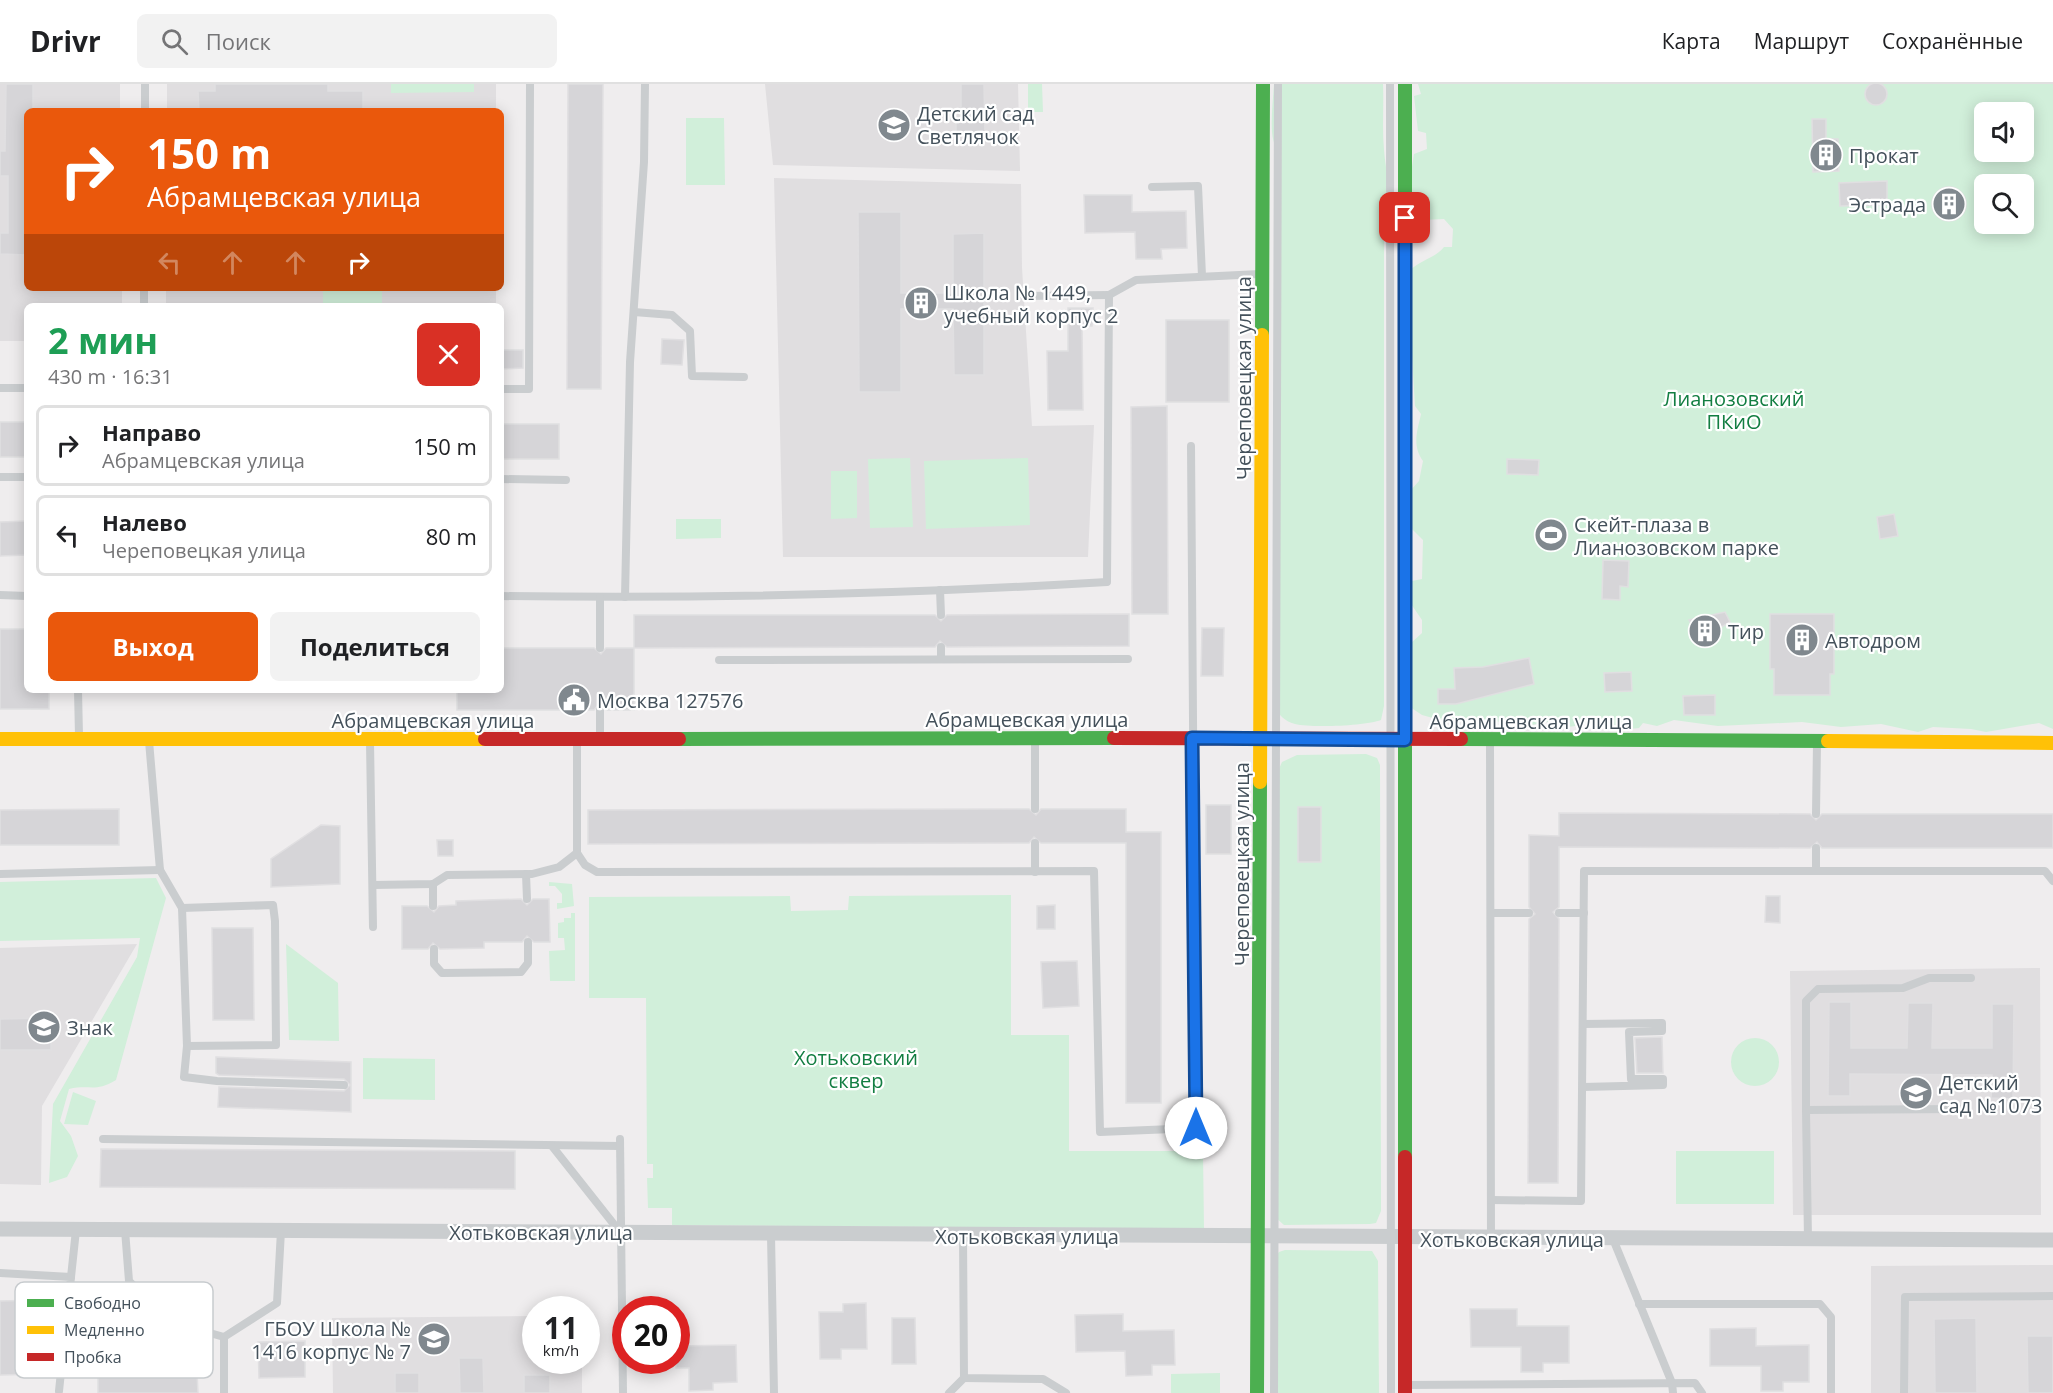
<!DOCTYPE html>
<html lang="ru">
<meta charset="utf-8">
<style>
body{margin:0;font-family:"Open Sans",sans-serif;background:#f2f2f2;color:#202124;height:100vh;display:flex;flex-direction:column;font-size:22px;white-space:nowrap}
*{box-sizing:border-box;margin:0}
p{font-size:20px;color:#757577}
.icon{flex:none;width:33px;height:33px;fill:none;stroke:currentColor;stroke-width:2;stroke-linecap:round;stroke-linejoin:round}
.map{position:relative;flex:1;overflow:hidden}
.details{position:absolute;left:24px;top:219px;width:480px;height:390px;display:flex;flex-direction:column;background:#fff;border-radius:9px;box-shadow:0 3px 15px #0003}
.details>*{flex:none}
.banner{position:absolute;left:24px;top:24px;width:480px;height:183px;border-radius:9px;box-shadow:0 3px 15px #0003;background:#ea580c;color:#fff;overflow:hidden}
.fabs{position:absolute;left:1974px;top:18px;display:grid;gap:12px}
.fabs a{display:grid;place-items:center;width:60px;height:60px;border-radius:9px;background:#fff;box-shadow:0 3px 15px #0003;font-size:30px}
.speed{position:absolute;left:522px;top:1212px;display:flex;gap:12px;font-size:30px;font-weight:700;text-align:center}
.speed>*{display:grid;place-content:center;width:78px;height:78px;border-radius:50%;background:#fff;box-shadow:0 3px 15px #0003;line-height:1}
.speed small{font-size:15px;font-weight:400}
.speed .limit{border:9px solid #d22;background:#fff;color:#111}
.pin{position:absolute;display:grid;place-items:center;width:51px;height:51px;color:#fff;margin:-26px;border-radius:12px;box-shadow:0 3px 9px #0006}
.me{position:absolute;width:66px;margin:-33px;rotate:0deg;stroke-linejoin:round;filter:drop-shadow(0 0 4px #0008)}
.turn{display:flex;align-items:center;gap:21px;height:126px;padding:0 24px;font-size:27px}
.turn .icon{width:78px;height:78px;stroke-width:2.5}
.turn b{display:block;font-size:42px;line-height:51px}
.lanes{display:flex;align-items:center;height:57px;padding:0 24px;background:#0003;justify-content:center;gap:30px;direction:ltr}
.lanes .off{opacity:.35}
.round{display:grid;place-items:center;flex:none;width:63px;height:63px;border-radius:9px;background:#f2f2f2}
.head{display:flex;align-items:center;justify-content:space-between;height:102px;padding:0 24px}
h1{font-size:36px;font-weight:700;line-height:45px;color:#1e9e55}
.action{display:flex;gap:12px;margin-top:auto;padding:12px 24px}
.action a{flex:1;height:69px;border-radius:9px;background:#ea580c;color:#fff;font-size:24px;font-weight:700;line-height:69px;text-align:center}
.action a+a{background:#f2f2f2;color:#202124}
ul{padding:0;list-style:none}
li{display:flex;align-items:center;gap:18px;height:81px;margin:0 12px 9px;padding:0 12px;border:3px solid #e0e0e0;border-radius:9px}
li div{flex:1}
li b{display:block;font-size:22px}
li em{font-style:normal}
header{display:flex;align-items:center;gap:36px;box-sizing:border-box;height:84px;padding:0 30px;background:#fff;border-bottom:2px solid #e0e0e0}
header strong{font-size:28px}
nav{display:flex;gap:33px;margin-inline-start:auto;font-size:21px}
.search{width:420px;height:54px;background:#f2f2f2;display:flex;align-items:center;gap:15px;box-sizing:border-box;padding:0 21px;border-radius:9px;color:#757577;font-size:22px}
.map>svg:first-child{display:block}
.education{fill:#e0dee0}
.green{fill:#d1efda;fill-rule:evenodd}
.building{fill:#d6d5d8;stroke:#e0dfe1;stroke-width:1.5}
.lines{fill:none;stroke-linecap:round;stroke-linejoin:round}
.lane{stroke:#cacdcf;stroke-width:8}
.street{stroke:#cacdcf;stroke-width:15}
.fast{stroke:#4caf50;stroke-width:14}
.slow{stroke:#ffc107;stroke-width:14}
.jam{stroke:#c62828;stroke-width:14}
.route-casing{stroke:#114b97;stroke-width:15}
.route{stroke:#1a73e8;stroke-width:10}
.labels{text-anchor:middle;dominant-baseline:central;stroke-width:4.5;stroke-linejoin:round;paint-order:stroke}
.poi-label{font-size:20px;fill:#44515b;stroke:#fff;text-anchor:start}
.street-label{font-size:20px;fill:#44515b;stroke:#fff}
.park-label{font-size:20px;fill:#137e42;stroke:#fff}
.key{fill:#fff;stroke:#c7cbce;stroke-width:1.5}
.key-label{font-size:16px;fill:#44515b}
</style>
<header>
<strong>Drivr</strong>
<div class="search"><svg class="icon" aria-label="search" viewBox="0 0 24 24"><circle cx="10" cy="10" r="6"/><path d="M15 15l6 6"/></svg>Поиск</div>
<nav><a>Карта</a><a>Маршрут</a><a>Сохранённые</a></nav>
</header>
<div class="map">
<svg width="2053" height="1309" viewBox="0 0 2053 1309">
<rect width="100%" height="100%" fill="#efedee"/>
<g class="education">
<path d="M0,0H120V27H27V204H122V222H27V257H0Z"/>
<rect x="167" y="0" width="329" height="27"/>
<path d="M765,0H1018L1020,87L773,81Z"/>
<path d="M774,94L1021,100L1022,184L1032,342L1094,341L1088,473H783Z"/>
<rect x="166" y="204" width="330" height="18"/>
<path d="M137,860L42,1022L41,1101L0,1100V864Z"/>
<path d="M2040,884L2041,1131H1793L1790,887Z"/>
<path d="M2053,1181V1309H1871V1182Z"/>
<path d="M535,1232L536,1276L582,1277V1309H333L332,1234Z"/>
</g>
<g class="green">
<path d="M391,0H474V8L391,9Z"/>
<path d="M1028,0H1042L1043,28H1028Z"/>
<path d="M1274,0H1383C1384,22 1382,44 1384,66C1386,93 1396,120 1384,145V622L1381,636C1366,642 1311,644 1295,640C1284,637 1279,631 1274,622L1279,105L1274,93C1287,73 1273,67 1272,48C1271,32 1273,16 1274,0Z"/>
<path d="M1418,0H2053V645L2039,639L1986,648L1971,645L1933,643L1918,648L1881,640L1841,643L1802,638L1718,642L1674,636L1657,642L1643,639L1639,644C1625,646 1615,643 1603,635C1584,637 1568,650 1552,637L1526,642L1475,634L1440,636L1422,631L1410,623L1411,559L1422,549V536L1409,517L1412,497L1422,495L1423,456L1411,444L1410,407L1419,397L1423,377C1412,361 1417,348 1421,330L1415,322L1407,189C1422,174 1433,176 1444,163H1452L1453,145L1444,135L1422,136L1405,127L1414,70L1427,65L1426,49L1418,47L1414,12L1421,10ZM1984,28H2024V68H1984ZM1984,100H2024V140H1984Z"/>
<path d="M686,34H724L725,101H686Z"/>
<rect x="323" y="204" width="59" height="18"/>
<path d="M910,374L913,443L870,444L868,375Z"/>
<path d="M1028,374L1030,441L926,445L924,377Z"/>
<path d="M831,387H857V434L831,435Z"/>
<path d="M676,435H721V454L676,455Z"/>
<path d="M1366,670L1377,674L1380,681L1381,1127L1376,1139L1370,1140L1284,1141L1273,1131L1275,694L1282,678L1297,671Z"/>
<path d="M156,794L166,814L116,996C94,1009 91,1000 69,1005L60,1037L71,1052L78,1072L67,1093L49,1099L53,1020L137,873L140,854L0,857V798Z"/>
<path d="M549,798L572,800L574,822L557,825V819H562V810L555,802H549Z"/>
<path d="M1011,811V951H1069V1067H1203L1204,1145L672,1141V1124H648L647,1094H653V1080H647L646,914H589V813L790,812L791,827L848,826L849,812Z"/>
<path d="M571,829H575V897H550L549,867L565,866L564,854H558V839L564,838V834H571Z"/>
<path d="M286,860L338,899L339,957L289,956Z"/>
<circle cx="1755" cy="978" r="24"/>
<path d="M363,974L435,975V1016L363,1015Z"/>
<path d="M73,1008L96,1017L88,1041L64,1040Z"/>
<rect x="1676" y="1067" width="98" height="53"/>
<path d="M1285,1166L1372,1167L1378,1177L1379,1309H1275V1174L1279,1168Z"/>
<path d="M1220,1289V1309H1171V1290Z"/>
</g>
<g class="building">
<circle cx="1876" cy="10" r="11"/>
<path d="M6,0H33V27H27V171L0,170V149H8V92H0V67H5Z"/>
<path d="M215,0H328V7H363V27H199L198,7H215Z"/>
<path d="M568,0H603L601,305H567Z"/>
<path d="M961,0H984L985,50H956V33L961,32Z"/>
<path d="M1812,35H1826V55H1838L1839,87L1813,88Z"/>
<path d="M1887,97V121L1840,122L1839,99Z"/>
<circle cx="1949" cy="120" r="17"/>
<path d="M1084,111H1132V128L1186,127L1187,164L1161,165L1162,175H1136L1135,148L1085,149Z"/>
<path d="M858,128H901V209H953V150L984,149V291H954L953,225H901V308H859Z"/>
<path d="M1068,224H1093L1092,242H1082L1083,326H1048L1047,267H1068Z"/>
<rect x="1166" y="236" width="63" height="82"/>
<path d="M662,255L684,256L682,281L661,280Z"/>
<path d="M501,266H523V284L501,285Z"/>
<path d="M1167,322L1168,530H1132L1131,323Z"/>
<rect x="0" y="338" width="27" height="35"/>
<rect x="501" y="340" width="58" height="35"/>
<path d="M1507,375L1539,376L1538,391L1507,390Z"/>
<path d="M1894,430L1898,452L1880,455L1877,433Z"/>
<path d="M27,437V471L0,472V438Z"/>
<path d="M1603,476L1629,477L1628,503L1620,502V516L1602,515Z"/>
<path d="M1725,528L1730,538L1700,556L1689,536Z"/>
<path d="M1129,530V562L947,563L940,557L935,563L634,564V531H935L941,537L947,531Z"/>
<path d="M1770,530H1834V590H1830V611H1774V585H1770Z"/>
<path d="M1202,544H1224L1223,592H1201Z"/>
<path d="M0,545H27V606H49V625H0Z"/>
<path d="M501,564H594L601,570L606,564H634V626H606L599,620L594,626H457V606H501Z"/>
<path d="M1529,574L1534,600L1456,620H1438V605H1455L1454,584L1483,583Z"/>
<path d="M1631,588L1632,607L1605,608L1604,589Z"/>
<path d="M1715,611V631H1684L1683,612Z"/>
<rect x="1206" y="721" width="25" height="49"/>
<rect x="1298" y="723" width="23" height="55"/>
<path d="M119,725V761H0V726Z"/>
<path d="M1029,725L1036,731L1041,725H1126V748H1161V1019H1126V759H1041L1034,753L1029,759L588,760V726Z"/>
<path d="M1559,729L1810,730L1816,736L1822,730H2053V764H1822L1817,758L1810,764L1559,763V823L1553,828L1559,835L1558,1099H1528L1529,835L1535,830L1529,823V751L1559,752Z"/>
<path d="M321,741L340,742V800L271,803V775Z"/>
<path d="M437,756H453V772H438Z"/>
<path d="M1766,812H1780V839L1765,838Z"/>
<path d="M521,815L527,821L533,815H549L550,858H534L527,852L522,858H484V864L440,865L433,859L428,865H402V822H427L434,828L439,822L456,821V817Z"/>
<path d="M1055,821V845H1037V822Z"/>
<path d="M212,844H253L254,936H213Z"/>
<path d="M1077,877L1079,922L1043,924L1041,878Z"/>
<path d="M1829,918H1851V964H1907L1908,919H1933L1932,964H1992V920H2014L2013,1015L1991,1014L1992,991L1850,990V1012H1828Z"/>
<path d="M51,934V966H0V935Z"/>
<path d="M1662,953L1663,989H1637L1635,954Z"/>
<path d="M216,973L351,978V1028L218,1023L219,1003L344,1007L350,1001L344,995L219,991L216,989Z"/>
<path d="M101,1065L515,1067V1105L100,1103Z"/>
<path d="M41,1216L42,1290L0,1291V1217Z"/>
<path d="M866,1219L867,1265H841V1275H820L819,1228H843V1220Z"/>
<path d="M1470,1225H1517V1242H1569V1279H1543V1288H1521V1263H1471Z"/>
<path d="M1123,1230V1247L1174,1246L1175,1281H1152V1291L1126,1292L1125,1267L1076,1268L1075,1231Z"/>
<path d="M892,1234H915L916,1280H892Z"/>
<path d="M1976,1234L1977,1309H1935L1934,1235Z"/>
<path d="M1756,1244V1262L1809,1261V1298H1783V1307H1761V1282H1710V1245Z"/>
<path d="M2027,1252H2053V1309H2028Z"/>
<path d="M305,1257V1293L259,1294L258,1258Z"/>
<path d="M736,1261L737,1298L713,1299V1306L689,1307V1284H676V1262Z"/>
<path d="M145,1272V1289L197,1288L198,1309H98V1273Z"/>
<path d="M459,1274H483L484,1309H460Z"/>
<rect x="395" y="1289" width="24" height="20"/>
<rect x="524" y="1291" width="26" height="18"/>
</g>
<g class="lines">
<g class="lane">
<path d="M1390,0L1391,1309"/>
<path d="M145,27V0"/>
<path d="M1152,103L1198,102L1202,192"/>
<path d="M1024,212L1109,211"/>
<path d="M144,222V204"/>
<path d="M634,228L672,231L690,247L692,292L744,293"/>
<path d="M0,304H27"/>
<path d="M501,305H529L530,0"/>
<path d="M0,393H27"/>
<path d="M501,395L566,396"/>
<path d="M940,506L941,531"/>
<path d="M0,511L27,512"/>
<path d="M501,512C703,515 905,510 1107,498L1109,211L1136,196L1260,190"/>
<path d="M625,513L630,278L644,78L645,0"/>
<path d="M941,563V575"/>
<path d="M600,564V514"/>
<path d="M719,576L1128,575"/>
<path d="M78,606L79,652"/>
<path d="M600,626V653"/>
<path d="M577,656V769L585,781L597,788L1094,787L1100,1048L1196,1044L1191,362"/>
<path d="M149,657L160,786L182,824L187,962L184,993L217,997L344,1001"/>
<path d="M1490,657L1491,1155"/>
<path d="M370,658L373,843"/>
<path d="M1035,658V725"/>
<path d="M1816,730L1817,659"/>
<path d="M1035,759V788"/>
<path d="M1816,787V764"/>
<path d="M0,790L160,786"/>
<path d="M526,790L527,815"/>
<path d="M433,800V822"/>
<path d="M373,801L433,800L447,791L532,790L559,783L577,769"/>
<path d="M182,824L273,821L275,837L276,961L187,962"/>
<path d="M1491,829H1529"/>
<path d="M1559,829H1584"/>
<path d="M434,865V880L442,889L521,888L528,879V858"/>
<path d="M1583,940L1662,939V947L1629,948L1631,995H1663V1001L1583,1003"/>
<path d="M1806,1026V917L1818,905L1903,904L1929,894H1971"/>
<path d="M103,1055L620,1062"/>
<path d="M620,1055L623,1309"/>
<path d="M552,1062L620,1148"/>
<path d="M1491,1116L1581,1117L1584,787H2045L2053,797"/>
<path d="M125,1146L129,1197L171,1238L224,1253"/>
<path d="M771,1151L774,1309"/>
<path d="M963,1152L964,1294L1043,1295L1066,1309"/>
<path d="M1613,1155L1672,1299L1673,1309"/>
<path d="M1808,1156L1806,1026L1960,1025"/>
<path d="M0,1189L71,1193L59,1307"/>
<path d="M71,1193L76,1146"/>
<path d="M1639,1220H1820L1831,1233V1309"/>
<path d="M1406,1301L1695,1299L1702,1309"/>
<path d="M224,1309V1253L277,1219L281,1147"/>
<path d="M949,1309L964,1294"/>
<path d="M1274,1309L1278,0"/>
<path d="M1904,1309L1905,1213L2053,1212"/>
</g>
<path class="street" d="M0,1145L2053,1156"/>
<g class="fast">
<path d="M1405,0V147"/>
<path d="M1262,251L1263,0"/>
<path d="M1405,556V1073"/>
<path d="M679,655L1114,654"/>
<path d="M1461,655L1828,657"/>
<path d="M1257,1309L1260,698"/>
</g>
<g class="slow">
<path d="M0,655H485"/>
<path d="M1828,657L2053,659"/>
<path d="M1260,698L1262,251"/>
</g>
<g class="jam">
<path d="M1405,147V556"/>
<path d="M1114,654L1461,655"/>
<path d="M485,655H679"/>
<path d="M1405,1073V1309"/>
</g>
</g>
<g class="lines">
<g class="route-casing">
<path id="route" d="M1196,1044L1192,654L1405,656V134"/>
</g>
<use href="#route" class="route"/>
</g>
<defs>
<g id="school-disc" transform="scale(1.725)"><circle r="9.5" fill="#80888e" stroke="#fff"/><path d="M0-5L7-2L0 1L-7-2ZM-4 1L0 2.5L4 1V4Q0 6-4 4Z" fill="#fff"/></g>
<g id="building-disc" transform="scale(1.725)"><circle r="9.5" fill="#80888e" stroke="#fff"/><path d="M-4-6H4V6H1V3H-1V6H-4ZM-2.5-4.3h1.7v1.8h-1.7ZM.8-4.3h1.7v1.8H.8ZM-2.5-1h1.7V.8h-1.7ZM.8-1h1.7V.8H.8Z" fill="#fff"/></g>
<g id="stadium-disc" transform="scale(1.725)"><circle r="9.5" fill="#80888e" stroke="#fff"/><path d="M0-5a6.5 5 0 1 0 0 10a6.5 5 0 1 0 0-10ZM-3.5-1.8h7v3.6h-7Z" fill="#fff"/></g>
<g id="civic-disc" transform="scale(1.725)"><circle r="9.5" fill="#80888e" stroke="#fff"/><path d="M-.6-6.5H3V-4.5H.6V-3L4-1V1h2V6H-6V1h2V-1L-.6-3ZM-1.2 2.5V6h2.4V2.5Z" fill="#fff"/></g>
</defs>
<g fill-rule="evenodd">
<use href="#school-disc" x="894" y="41"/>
<use href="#building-disc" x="1826" y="71"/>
<use href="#building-disc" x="1949" y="120"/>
<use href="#building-disc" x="921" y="219"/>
<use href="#stadium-disc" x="1551" y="451"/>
<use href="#building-disc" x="1705" y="547"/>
<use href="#building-disc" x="1802" y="556"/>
<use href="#civic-disc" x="574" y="616"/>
<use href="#school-disc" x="44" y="943"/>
<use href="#school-disc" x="1916" y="1009"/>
<use href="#school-disc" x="434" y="1255"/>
</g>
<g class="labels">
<g class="poi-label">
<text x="917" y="29">Детский сад<tspan x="917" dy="23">Светлячок</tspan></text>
<text x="1849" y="71">Прокат</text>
<text x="1926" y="120" text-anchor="end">Эстрада</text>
<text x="944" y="208">Школа № 1449,<tspan x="944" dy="23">учебный корпус 2</tspan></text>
<text x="1574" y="440">Скейт-плаза в<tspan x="1574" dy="23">Лианозовском парке</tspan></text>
<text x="1728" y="547">Тир</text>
<text x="1825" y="556">Автодром</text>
<text x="597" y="616">Москва 127576</text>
<text x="67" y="943">Знак</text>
<text x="1939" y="998">Детский<tspan x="1939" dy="23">сад №1073</tspan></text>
<text x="411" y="1244" text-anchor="end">ГБОУ Школа №<tspan x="411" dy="23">1416 корпус № 7</tspan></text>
</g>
<g class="street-label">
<text transform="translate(1243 294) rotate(-90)">Череповецкая улица</text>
<text x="1027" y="635">Абрамцевская улица</text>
<text x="433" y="636">Абрамцевская улица</text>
<text x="1531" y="637">Абрамцевская улица</text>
<text transform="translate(1241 780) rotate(-90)">Череповецкая улица</text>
<text x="541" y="1148">Хотьковская улица</text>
<text x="1027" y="1152">Хотьковская улица</text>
<text x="1512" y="1155">Хотьковская улица</text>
</g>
<g class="park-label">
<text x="1734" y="314">Лианозовский<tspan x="1734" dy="23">ПКиО</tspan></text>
<text x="856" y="973">Хотьковский<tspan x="856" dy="23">сквер</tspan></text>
</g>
</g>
<rect x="15" y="1198" width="198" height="96" rx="9" class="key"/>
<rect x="27" y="1215" width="27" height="8" fill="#4caf50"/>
<rect x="27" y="1242" width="27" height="8" fill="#ffc107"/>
<rect x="27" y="1269" width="27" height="8" fill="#c62828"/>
<g class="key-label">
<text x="64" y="1225">Свободно</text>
<text x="64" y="1252">Медленно</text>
<text x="64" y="1279">Пробка</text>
</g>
</svg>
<div class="fabs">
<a><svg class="icon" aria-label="sound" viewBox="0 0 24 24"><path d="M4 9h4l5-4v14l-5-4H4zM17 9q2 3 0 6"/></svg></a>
<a><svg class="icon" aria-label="search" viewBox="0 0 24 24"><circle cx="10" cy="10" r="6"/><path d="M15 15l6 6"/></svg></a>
</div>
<div class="speed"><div>11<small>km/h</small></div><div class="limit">20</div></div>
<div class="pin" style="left:1405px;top:134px;background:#d93025"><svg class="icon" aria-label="arrive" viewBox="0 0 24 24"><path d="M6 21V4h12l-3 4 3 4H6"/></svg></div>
<svg class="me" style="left:1196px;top:1044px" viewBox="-20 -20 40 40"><circle r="19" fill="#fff"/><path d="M0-13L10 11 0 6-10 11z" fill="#1a73e8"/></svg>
<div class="banner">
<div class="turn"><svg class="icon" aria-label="right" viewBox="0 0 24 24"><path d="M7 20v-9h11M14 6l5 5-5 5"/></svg><div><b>150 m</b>Абрамцевская улица</div></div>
<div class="lanes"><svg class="icon off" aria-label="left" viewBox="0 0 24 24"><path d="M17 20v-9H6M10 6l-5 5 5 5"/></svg><svg class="icon off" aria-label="ahead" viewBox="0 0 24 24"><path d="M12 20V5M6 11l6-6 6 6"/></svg><svg class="icon off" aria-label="ahead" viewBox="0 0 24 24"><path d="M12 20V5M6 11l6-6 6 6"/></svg><svg class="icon" aria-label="right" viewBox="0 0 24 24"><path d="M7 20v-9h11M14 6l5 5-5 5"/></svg></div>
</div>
<section class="details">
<div class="head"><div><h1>2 мин</h1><p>430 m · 16:31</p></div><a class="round" style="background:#d93025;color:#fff"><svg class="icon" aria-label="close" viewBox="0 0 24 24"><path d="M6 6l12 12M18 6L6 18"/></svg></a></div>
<ul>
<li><svg class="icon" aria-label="right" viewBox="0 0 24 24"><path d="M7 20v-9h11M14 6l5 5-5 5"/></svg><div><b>Направо</b><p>Абрамцевская улица</p></div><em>150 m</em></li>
<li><svg class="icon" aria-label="left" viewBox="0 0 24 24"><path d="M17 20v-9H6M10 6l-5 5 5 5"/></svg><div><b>Налево</b><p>Череповецкая улица</p></div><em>80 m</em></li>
</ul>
<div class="action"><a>Выход</a><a>Поделиться</a></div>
</section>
</div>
